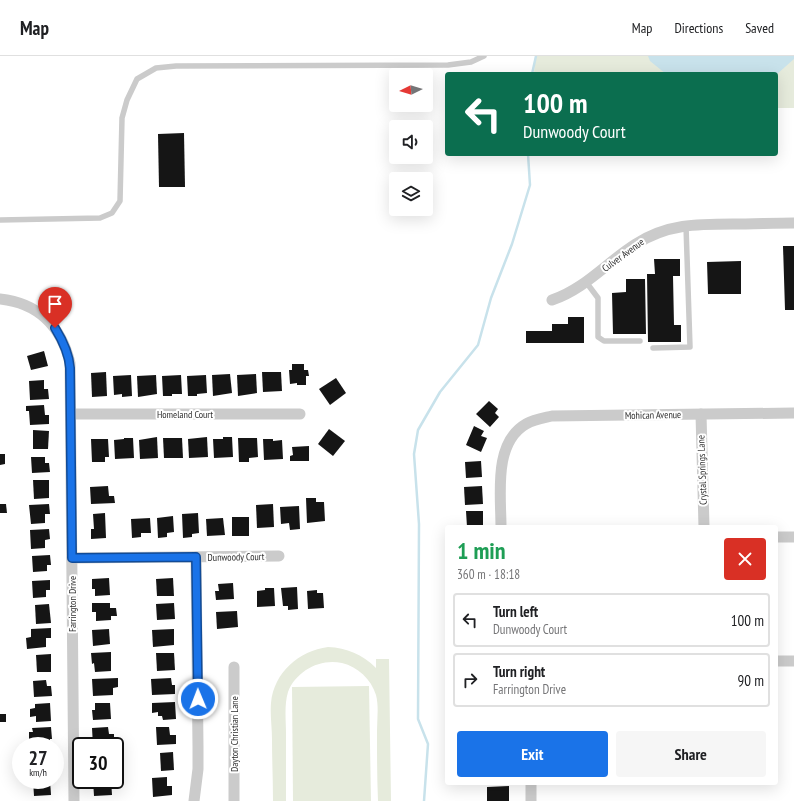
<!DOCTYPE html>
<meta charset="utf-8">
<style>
body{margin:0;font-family:"PT Sans Narrow",sans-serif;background:#f6f6f6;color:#202124;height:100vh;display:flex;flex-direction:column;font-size:15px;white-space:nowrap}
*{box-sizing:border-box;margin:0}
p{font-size:13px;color:#757577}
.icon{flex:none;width:22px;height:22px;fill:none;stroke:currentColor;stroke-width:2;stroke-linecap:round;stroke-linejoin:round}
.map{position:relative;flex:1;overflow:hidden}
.sheet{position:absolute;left:445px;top:469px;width:333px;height:260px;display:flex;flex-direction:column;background:#fff;border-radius:4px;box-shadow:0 4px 16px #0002}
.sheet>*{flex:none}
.top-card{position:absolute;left:445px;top:16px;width:333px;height:84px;border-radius:4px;box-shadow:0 4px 16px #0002;background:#0b6e4f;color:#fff;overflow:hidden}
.needle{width:26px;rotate:265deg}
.tools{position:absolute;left:389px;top:12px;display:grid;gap:8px}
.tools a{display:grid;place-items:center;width:44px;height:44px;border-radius:4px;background:#fff;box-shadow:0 4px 16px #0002;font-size:20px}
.speed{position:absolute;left:12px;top:681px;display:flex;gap:8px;font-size:20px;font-weight:700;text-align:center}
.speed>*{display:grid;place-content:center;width:52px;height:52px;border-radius:50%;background:#fff;box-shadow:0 4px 16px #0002;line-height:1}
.speed small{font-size:10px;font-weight:400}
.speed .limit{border:2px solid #111;border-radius:6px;background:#fff;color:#111}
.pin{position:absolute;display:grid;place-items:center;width:34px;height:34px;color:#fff;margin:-41px -17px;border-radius:50% 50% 50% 0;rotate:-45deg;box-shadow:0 0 4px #0007}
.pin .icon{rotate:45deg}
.me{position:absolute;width:44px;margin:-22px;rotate:359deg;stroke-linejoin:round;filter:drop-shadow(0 0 3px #0008)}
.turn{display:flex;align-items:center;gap:14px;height:84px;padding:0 12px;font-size:18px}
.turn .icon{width:52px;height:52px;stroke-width:2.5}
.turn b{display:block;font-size:28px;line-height:34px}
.round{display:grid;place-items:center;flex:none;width:42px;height:42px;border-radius:4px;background:#f6f6f6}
.summary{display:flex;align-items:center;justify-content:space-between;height:68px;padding:0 12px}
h1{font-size:24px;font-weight:700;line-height:30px;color:#1e9e55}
.primary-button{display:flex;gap:8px;margin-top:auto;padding:8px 12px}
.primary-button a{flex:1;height:46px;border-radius:4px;background:#1a73e8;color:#fff;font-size:16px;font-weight:700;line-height:46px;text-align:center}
.primary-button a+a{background:#f6f6f6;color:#202124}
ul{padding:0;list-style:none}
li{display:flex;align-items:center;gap:12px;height:54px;margin:0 8px 6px;padding:0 4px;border:2px solid #e0e0e0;border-radius:4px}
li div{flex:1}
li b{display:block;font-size:15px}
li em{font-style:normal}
header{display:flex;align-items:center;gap:24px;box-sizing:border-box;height:56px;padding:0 20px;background:#fff;border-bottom:1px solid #e0e0e0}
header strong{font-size:19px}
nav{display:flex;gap:22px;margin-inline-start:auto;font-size:14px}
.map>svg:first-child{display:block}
.green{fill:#e6ebdc}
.water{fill:#c8e2eb}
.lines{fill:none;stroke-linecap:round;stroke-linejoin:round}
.stream{stroke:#c8e2eb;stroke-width:2.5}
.building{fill:#151515}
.service{stroke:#cbcbcb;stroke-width:5.5}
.minor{stroke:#cbcbcb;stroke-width:11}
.route-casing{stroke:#114b97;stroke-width:10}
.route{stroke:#1a73e8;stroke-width:7}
.labels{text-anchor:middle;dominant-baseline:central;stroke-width:4;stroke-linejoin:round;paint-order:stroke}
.street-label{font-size:10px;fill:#2e2e2e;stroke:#fff}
</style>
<header>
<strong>Map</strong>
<nav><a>Map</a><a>Directions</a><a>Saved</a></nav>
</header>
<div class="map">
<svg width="794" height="745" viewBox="0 0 794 745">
<rect width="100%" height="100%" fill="#fff"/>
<g class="green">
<path d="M535,0H794V52H776V18H534Z"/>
<path d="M328,591C347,592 362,598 376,612V603H389L391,745H378C377,722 377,699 377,675C377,663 379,651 376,639C371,623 358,611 342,607C320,602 296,615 288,636C284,649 286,665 286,678C286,701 286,723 286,745H273C273,725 272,704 272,684C272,671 270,659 271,647C274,616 299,595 328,591Z"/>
<path d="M369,630L371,745H293L292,631Z"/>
</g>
<path class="water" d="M648,0H794V3L776,19L666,18L650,5Z"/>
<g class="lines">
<g class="stream">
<path d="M532,18L536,0"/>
<path d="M424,745L428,688L418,663L419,468L414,398L418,374L440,336L478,289L491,242L512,188L530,129L528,98"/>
</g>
</g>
<g class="building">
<path d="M184,77L185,131H159L158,78Z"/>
<path d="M783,190H794V254H785Z"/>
<path d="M654,203H680V220H673L674,269H681V286H648L647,218H655Z"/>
<path d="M741,205V238H708L707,206Z"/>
<path d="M626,223H645L646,278H613L612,237L626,236Z"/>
<path d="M568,261H584V287H526V275H552V268H568Z"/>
<path d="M44,295L48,310L31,314L27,300Z"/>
<path d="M292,308H304V314H308L309,320H306V329H297V327L290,328L289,314H292Z"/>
<path d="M106,316L107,340L92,341L91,317Z"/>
<path d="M262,316H281L282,335L263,336Z"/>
<path d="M230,318L232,337L213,340L212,319Z"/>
<path d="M256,318L257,337L238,340L237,319Z"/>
<path d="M131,319L132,340L122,341V338L114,339L113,320Z"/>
<path d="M156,319L157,338L138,341L137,320Z"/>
<path d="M181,319L182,338H172V340H163L162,320Z"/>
<path d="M206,319L207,337L197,338V340H188L187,320Z"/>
<path d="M336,322L346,337L330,349L319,333Z"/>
<path d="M44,324V333H48L49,343L30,344L29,325Z"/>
<path d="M489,345L498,353L495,357L499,361L490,371L476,358Z"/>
<path d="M44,349L45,359H49V368L30,369L29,355H26V350Z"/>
<path d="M474,370L484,375L481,380L487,382L481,396L466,389Z"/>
<path d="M329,373L345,385L333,400L318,388Z"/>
<path d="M33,374L49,375L48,393H33Z"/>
<path d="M157,381L158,402L140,403L139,384Z"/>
<path d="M207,381L208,401L189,402L188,383Z"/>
<path d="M223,381H232L233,401L214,402L213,383H223Z"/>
<path d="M124,382H133L134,402L115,403L114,384L124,383Z"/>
<path d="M163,382H182L183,402H164Z"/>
<path d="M238,382H257L258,401L249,402V406H239Z"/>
<path d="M91,383H108L109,401H105V406H92Z"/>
<path d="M263,383H273V385L282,384L283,403L264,404Z"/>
<path d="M309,390V405H290V400L293,399L292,391Z"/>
<path d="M0,398H5V408L0,409Z"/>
<path d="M31,401H45V407H49L50,416L32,417Z"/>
<path d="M481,405L482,421L466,422L465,406Z"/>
<path d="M33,424H49V442L34,443Z"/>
<path d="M108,430L109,440H114L115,447L91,448L90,431Z"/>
<path d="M482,430L483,448L465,449L464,431Z"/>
<path d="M306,442H316V446H324L325,465L307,467Z"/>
<path d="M0,448H6L7,457H0Z"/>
<path d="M49,448L50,458H45V467L31,468L29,449Z"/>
<path d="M273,448L274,471L257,472L256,449Z"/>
<path d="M299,450L300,473L290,474L289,467L281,468L280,451Z"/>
<path d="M466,455H483V471H467Z"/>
<path d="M105,457L106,482L91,483V473H94L93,458Z"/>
<path d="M198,457L199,477L192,478V481L183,482L182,458Z"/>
<path d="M173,460L174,476L167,477V481L158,482L157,462Z"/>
<rect x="232" y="461" width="17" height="19"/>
<path d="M150,462L151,477H141V481L132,482L131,463Z"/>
<path d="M223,462L225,479L207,480L206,463Z"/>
<path d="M49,473L50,483L45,484V492L31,493L30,474Z"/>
<path d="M50,499L51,509H47V515L33,516L32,500Z"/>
<path d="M109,522L110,539L95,540V533H92V523Z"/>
<path d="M173,522L174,540H157L156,523Z"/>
<path d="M50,524V534H46V541L33,542L32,525Z"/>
<path d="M233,527L234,543L216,544L215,535H219L218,528Z"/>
<path d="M297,531L298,553L288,554V550H283L281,532Z"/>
<path d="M265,532H274L275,550L257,551V535L265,534Z"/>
<path d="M317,534V537H323L324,552L308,553L307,535Z"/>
<path d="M92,547H110V552H116L117,560H111V564L96,565V556H92Z"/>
<path d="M174,547L175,563L157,564L156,548Z"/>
<path d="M49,548L51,567L36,568L35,549Z"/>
<path d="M237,555L238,571L217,573L216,556Z"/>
<path d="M51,572V582H46V591L27,593L26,582L31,581V573Z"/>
<path d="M109,573L110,588L93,590L92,574Z"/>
<path d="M174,573V589L153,591L152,574Z"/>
<path d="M111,596V615L95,616L94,607L92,608L91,597Z"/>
<path d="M156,597H174L175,614L157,615Z"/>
<path d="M51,598V616H37L36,599Z"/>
<path d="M118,622V631L113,632V639L93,640L92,623Z"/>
<path d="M171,622L172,629H175V638L152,639L151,623Z"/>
<path d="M46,624L47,630H51L52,640L34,641L33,625Z"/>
<path d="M175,646L176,663L163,664L162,660H158V656L152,657V647Z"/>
<path d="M50,647L51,665L36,666V660L30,661V653L35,652V648Z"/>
<path d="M95,647H110L111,663L93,664L92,654H95Z"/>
<rect x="0" y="658" width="6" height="8"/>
<path d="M51,671L52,683H50V690H29V676H33L32,672Z"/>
<path d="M108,671L109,678H114V685L108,686L109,690H93L92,672Z"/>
<path d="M156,671H169L170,679H176V688L157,689Z"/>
<path d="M173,696L174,714L161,715L160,697Z"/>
<rect x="115" y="703" width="5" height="11"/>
<path d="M167,721V730H172V739L153,741L152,722Z"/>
<path d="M33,724H50L51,739L34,740Z"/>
<path d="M93,724H111L112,739L94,740Z"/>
<path d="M509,730V745H487V731Z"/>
</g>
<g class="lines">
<g class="service">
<path d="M0,164L100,162L112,157L120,145L122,62L127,44L137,23L156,12L176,10L448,9L471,6L484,0"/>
<path d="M586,226L598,242V281L604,285H640"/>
<path d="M653,292L690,291L686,170"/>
</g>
<g class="minor">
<path d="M0,243C38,247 61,270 70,307L74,745"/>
<path d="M552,244C585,233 607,206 636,188C667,168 697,168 733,168C753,168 774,167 794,167"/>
<path d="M71,358H300"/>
<path d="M701,358L704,471"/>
<path d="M501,471C501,439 493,387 526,368C534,363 543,362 552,360L794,357"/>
<path d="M776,481H794"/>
<path d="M72,502L279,500"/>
<path d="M776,605H794"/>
<path d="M531,727V745"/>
<path d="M194,745L198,713V691L196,501"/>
<path d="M234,745V611"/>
</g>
</g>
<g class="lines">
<g class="route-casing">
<path id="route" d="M55,272C63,285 69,297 70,312L72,502L196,501L198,643"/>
</g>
<use href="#route" class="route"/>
</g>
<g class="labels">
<g class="street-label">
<text transform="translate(623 199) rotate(-36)">Culver Avenue</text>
<text x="185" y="358">Homeland Court</text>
<text transform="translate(653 359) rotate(-1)">Mohican Avenue</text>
<text transform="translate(702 414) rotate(-92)">Crystal Springs Lane</text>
<text transform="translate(236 501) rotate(-1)">Dunwoody Court</text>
<text transform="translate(72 548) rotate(-90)">Farrington Drive</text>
<text transform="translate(234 678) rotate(-90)">Dayton Christian Lane</text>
</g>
</g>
</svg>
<div class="tools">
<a><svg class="needle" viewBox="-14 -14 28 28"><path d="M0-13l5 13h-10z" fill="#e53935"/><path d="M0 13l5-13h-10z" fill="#757577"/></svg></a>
<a><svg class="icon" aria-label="sound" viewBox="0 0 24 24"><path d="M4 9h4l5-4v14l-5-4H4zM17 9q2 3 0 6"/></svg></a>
<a><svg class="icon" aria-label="layers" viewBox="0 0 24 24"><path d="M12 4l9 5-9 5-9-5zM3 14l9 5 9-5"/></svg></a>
</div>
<div class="speed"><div>27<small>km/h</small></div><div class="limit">30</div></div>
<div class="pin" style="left:55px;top:272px;background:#d93025"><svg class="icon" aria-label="arrive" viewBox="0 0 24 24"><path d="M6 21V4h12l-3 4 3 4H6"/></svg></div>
<svg class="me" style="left:198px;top:643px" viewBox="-20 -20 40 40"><circle r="17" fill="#1a73e8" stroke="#fff" stroke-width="3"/><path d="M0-11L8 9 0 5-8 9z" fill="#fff"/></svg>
<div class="top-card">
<div class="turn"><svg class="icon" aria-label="left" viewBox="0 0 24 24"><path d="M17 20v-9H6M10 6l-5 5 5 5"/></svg><div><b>100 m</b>Dunwoody Court</div></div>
</div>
<section class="sheet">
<div class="summary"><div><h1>1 min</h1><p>360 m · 18:18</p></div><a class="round" style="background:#d93025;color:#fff"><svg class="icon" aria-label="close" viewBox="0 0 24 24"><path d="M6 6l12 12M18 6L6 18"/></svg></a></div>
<ul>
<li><svg class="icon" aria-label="left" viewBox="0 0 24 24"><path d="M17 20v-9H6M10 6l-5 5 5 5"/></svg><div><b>Turn left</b><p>Dunwoody Court</p></div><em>100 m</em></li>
<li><svg class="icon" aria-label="right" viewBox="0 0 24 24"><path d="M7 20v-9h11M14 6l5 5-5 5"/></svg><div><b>Turn right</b><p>Farrington Drive</p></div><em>90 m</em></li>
</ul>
<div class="primary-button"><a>Exit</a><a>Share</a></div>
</section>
</div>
